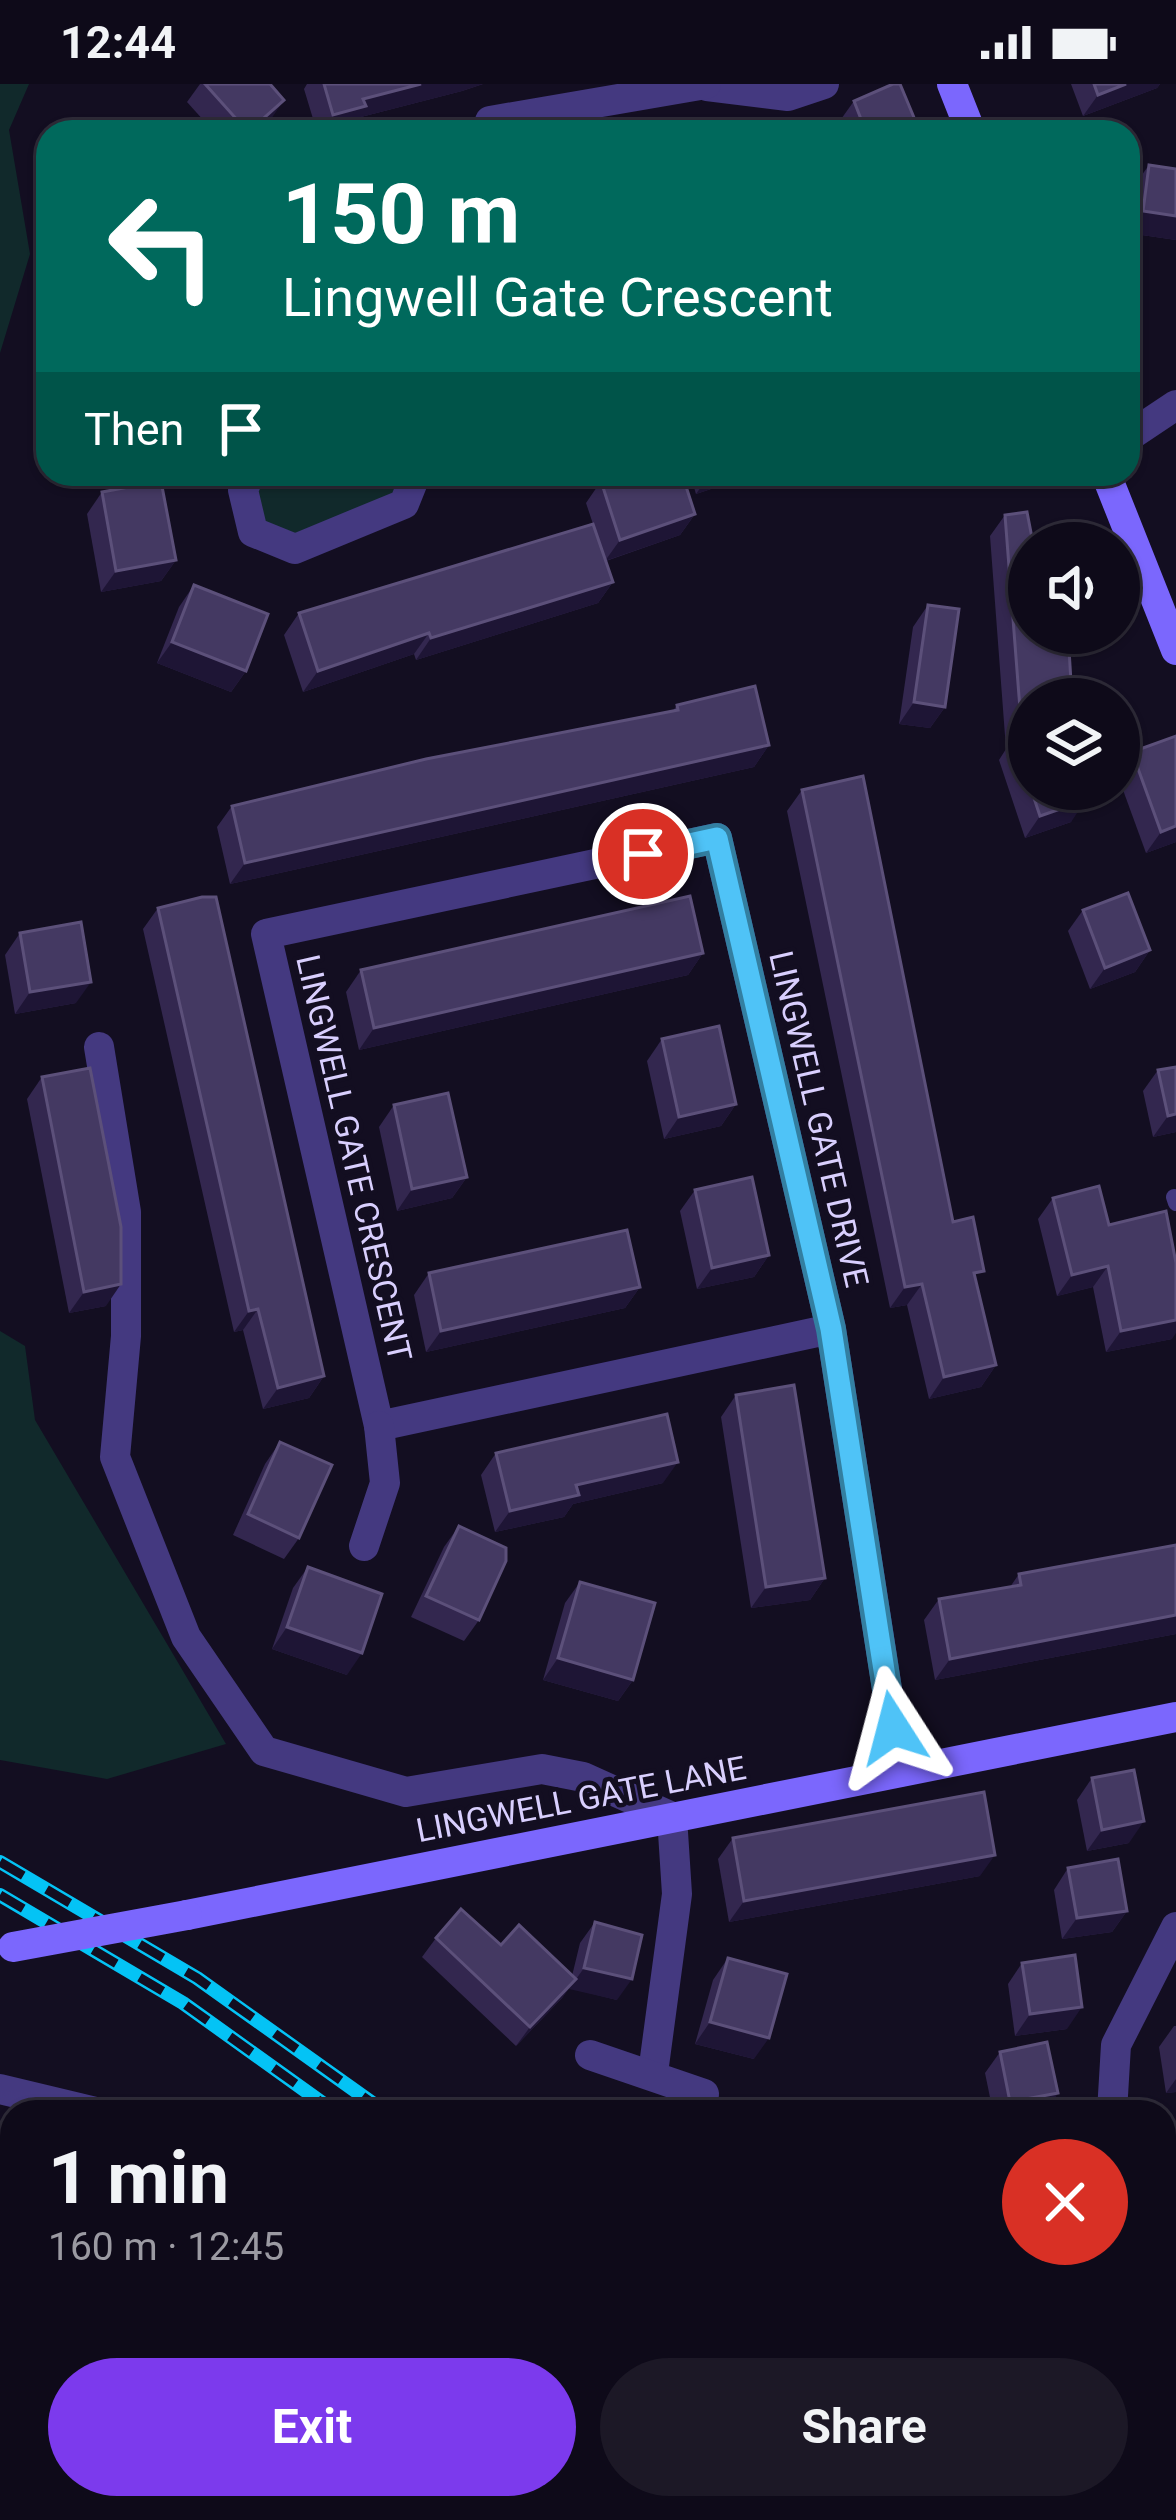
<!DOCTYPE html>
<meta charset="utf-8">
<style>
body{margin:0;font-family:Roboto,sans-serif;background:#1c1826;color:#f1f3f6;height:100vh;display:flex;flex-direction:column;font-size:45px;white-space:nowrap}
*{box-sizing:border-box;margin:0}
p{font-size:39px;color:#9b9aa2}
.icon{flex:none;width:66px;height:66px;fill:none;stroke:currentColor;stroke-width:2;stroke-linecap:round;stroke-linejoin:round}
.map{position:relative;flex:1;overflow:hidden}
.panel{position:absolute;left:0px;top:2016px;width:1176px;height:420px;display:flex;flex-direction:column;background:#0e0a19;border-radius:36px 36px 0 0;box-shadow:0 3px 9px #0004,0 0 0 3px #2e2b38}
.panel>*{flex:none}
.banner{position:absolute;left:36px;top:36px;width:1104px;height:366px;border-radius:36px;box-shadow:0 3px 9px #0004,0 0 0 3px #2e2b38;background:#00695c;color:#fff;overflow:hidden}
.controls{position:absolute;left:1008px;top:438px;display:grid;gap:24px}
.controls a{display:grid;place-items:center;width:132px;height:132px;border-radius:50%;background:#0e0a19;box-shadow:0 3px 9px #0004,0 0 0 3px #2e2b38;font-size:60px}
.pin{position:absolute;display:grid;place-items:center;width:102px;height:102px;color:#fff;margin:-51px;border:6px solid #fff;border-radius:50%;box-shadow:0 3px 12px #0007}
.me{position:absolute;width:132px;margin:-66px;rotate:351deg;stroke-linejoin:round;filter:drop-shadow(0 0 9px #0008)}
.turn{display:flex;align-items:center;gap:42px;height:252px;padding:0 48px;font-size:54px}
.turn .icon{width:156px;height:156px;stroke-width:2.5}
.turn b{display:block;font-size:84px;line-height:102px}
.then{display:flex;align-items:center;height:114px;padding:0 48px;background:#0003;gap:24px;font-size:45px}
.round{display:grid;place-items:center;flex:none;width:126px;height:126px;border-radius:63px;background:#1c1826}
.head{display:flex;align-items:center;justify-content:space-between;height:204px;padding:0 48px}
h1{font-size:72px;font-weight:700;line-height:90px}
.cta{display:flex;gap:24px;margin-top:auto;padding:24px 48px}
.cta a{flex:1;height:138px;border-radius:72px;background:#7c3aed;color:#fff;font-size:48px;font-weight:700;line-height:138px;text-align:center}
.cta a+a{background:#1c1826;color:#f1f3f6}
.status{display:flex;justify-content:space-between;align-items:center;height:84px;padding:0 60px;background:#0e0a19;direction:ltr}
.status svg{height:33px;fill:currentColor}
.map>svg:first-child{display:block}
.green{fill:#11292b}
.lines{fill:none;stroke-linecap:round;stroke-linejoin:round}
.lane{stroke:#443980;stroke-width:16}
.street{stroke:#443980;stroke-width:30}
.secondary{stroke:#7b67fd;stroke-width:30}
.rail-casing{stroke:#04c3f5;stroke-width:14}
.rail{stroke:#130e21;stroke-width:9;stroke-dasharray:27;stroke-linecap:butt}
.secondary-bridge{stroke:#7b67fd;stroke-width:30}
.wall{fill:#33274f}
.shaded-wall{fill:#1e1535}
.building{fill:#443962;stroke:#5c507a;stroke-width:3}
.route-casing{stroke:#337fa1;stroke-width:30}
.route{stroke:#4fc3f7;stroke-width:21}
.labels{text-anchor:middle;dominant-baseline:central;stroke-width:9;stroke-linejoin:round;paint-order:stroke}
.street-label{font-size:33px;fill:#d9cffe;stroke:#130e21}
</style>
<div class="status"><b>12:44</b><svg viewBox="0 0 49 12"><path d="M0 12V9h3v3zM5 12V6h3v6zM10 12V3h3v9zM15 12V0h3v12zM26 1h20v11H26zM47 4h2v5h-2z"/></svg></div>
<div class="map">
<svg width="1176" height="2436" viewBox="0 0 1176 2436">
<rect width="100%" height="100%" fill="#130e21"/>
<g class="green">
<path d="M0,0H29L9,46L30,170L0,269Z"/>
<path d="M250,390H416L404,420L295,465L253,448Z"/>
<path d="M0,1247L25,1262L35,1336L226,1660L107,1695L0,1676Z"/>
</g>
<g class="lines">
<path class="lane" d="M1174,1113L1176,1119"/>
<g class="street">
<path d="M707,2L788,12L824,0"/>
<path d="M490,37L706,0"/>
<path d="M1128,353L1176,321"/>
<path d="M250,390L243,406L253,448L295,465L404,420L416,390"/>
<path d="M99,963L126,1128V1252L115,1373L186,1553L264,1667L406,1708L542,1685L583,1693L672,1733L677,1810L653,1989"/>
<path d="M831,1245L379,1342L266,850L717,754L831,1245L900,1688"/>
<path d="M364,1462L385,1399L379,1342"/>
<path d="M590,1971L704,2010"/>
<path d="M0,2005L96,2028"/>
<path d="M1112,2028L1116,1961L1176,1843"/>
</g>
<g class="secondary">
<path d="M952,0L971,48"/>
<path d="M1106,390L1176,566"/>
<path d="M187,1831L1176,1633"/>
</g>
<g class="rail-casing">
<g id="rail">
<path d="M0,1778L197,1894L385,2028"/>
<path d="M0,1811L183,1919L335,2028"/>
<path d="M853,2424L867,2436"/>
<path d="M898,2424L912,2436"/>
</g>
</g>
<use href="#rail" class="rail"/>
<path class="secondary-bridge" d="M13,1863L187,1831"/>
</g>
<g class="wall">
<path d="M200,0H270L269,38L258,48H214L187,18Z"/>
<path d="M307,0H483L462,7L357,34L351,43L334,48H317L304,5Z"/>
<path d="M1071,0H1160L1157,4L1083,32Z"/>
<path d="M854,17L920,48H843L839,38Z"/>
<path d="M1149,81L1176,85V156L1128,149L1134,102Z"/>
<path d="M690,390H756L696,410Z"/>
<path d="M601,397L695,430L680,451L606,477L613,498L598,519L416,576L414,570L303,608L284,551L299,529L593,440L586,419Z"/>
<path d="M102,408L176,476L161,497L101,508L87,430Z"/>
<path d="M1005,431L1029,549L1071,598L1059,615H1029V705H1082L1071,738L1025,754L999,676L1006,665L990,452Z"/>
<path d="M194,501L246,587L231,608L157,579L179,523Z"/>
<path d="M928,521L945,623L930,644L899,640L913,543Z"/>
<path d="M677,621L769,661L754,683L230,800L217,743L232,722L673,627Z"/>
<path d="M1132,668L1176,758L1146,769L1119,695V687Z"/>
<path d="M802,706L953,1138L976,1198L996,1281L981,1303L929,1315L907,1221L890,1224L787,727Z"/>
<path d="M158,824L324,1292L309,1314L263,1325L243,1246L234,1248L143,845Z"/>
<path d="M1083,826L1150,866L1135,888L1090,905L1068,847Z"/>
<path d="M20,849L76,919L15,930L5,871Z"/>
<path d="M703,869L688,891L359,966L346,908L361,886Z"/>
<path d="M662,955L736,1020L721,1042L664,1055L647,977Z"/>
<path d="M1176,983V1048L1153,1053L1143,1007L1158,986Z"/>
<path d="M42,993L106,1222L69,1229L27,1015Z"/>
<path d="M394,1021L467,1093L452,1114L397,1127L379,1043Z"/>
<path d="M695,1106L769,1171L754,1193L697,1205L680,1127Z"/>
<path d="M1053,1114L1109,1141L1172,1255L1106,1268L1093,1203L1057,1212L1038,1135Z"/>
<path d="M429,1189L640,1203L625,1224L426,1268L414,1211Z"/>
<path d="M736,1311L825,1494L810,1516L751,1524L721,1333Z"/>
<path d="M280,1358L299,1454L284,1475L233,1451L265,1380Z"/>
<path d="M496,1369L663,1399L573,1420L564,1433L495,1448L481,1391Z"/>
<path d="M459,1442L479,1536L464,1557L411,1533L444,1463Z"/>
<path d="M1176,1461V1550L935,1596L924,1536L939,1515L1010,1503L1019,1490Z"/>
<path d="M308,1483L347,1591L272,1565L293,1504Z"/>
<path d="M580,1498L633,1596L618,1617L543,1596L565,1519Z"/>
<path d="M1092,1694L1129,1759L1087,1767L1077,1716Z"/>
<path d="M733,1754L980,1792L729,1838L718,1775Z"/>
<path d="M1068,1784L1127,1827L1112,1848L1062,1855L1054,1806Z"/>
<path d="M595,1838L617,1916L569,1904L562,1914L516,1962L422,1873L436,1854L501,1861L572,1892L580,1859Z"/>
<path d="M728,1874L754,1975L695,1960L713,1896Z"/>
<path d="M1022,1879L1067,1945L1015,1952L1008,1900Z"/>
<path d="M1174,1942H1176V2008L1166,2009L1159,1963Z"/>
<path d="M1000,1968L1058,2009L1044,2028H993L985,1989Z"/>
<path d="M1176,2065V2315L1170,2317L1164,2297V2067Z"/>
<path d="M1129,2424H1164L1176,2436H1132Z"/>
</g>
<g class="shaded-wall">
<path d="M421,0H483L462,7L357,34L351,43L334,48H322L333,31L363,15Z"/>
<path d="M1126,0H1160L1157,4L1083,32L1098,11Z"/>
<path d="M284,16L269,38L258,48H248Z"/>
<path d="M1143,127L1176,132V156L1128,149Z"/>
<path d="M710,390H756L696,410Z"/>
<path d="M994,390H1018L986,401Z"/>
<path d="M695,430L680,451L605,477L620,456Z"/>
<path d="M176,476L161,497L101,508L116,487Z"/>
<path d="M613,498L598,519L416,576L431,554Z"/>
<path d="M429,549L414,570L303,608L318,587Z"/>
<path d="M172,558L246,587L231,608L157,579Z"/>
<path d="M1071,598L1059,615H1036L1047,600Z"/>
<path d="M914,618L945,623L930,644L899,640Z"/>
<path d="M769,661L754,683L230,800L245,779Z"/>
<path d="M1086,716L1071,738L1025,754L1040,732Z"/>
<path d="M1176,742V758L1146,769L1161,748Z"/>
<path d="M1150,866L1135,888L1090,905L1105,884Z"/>
<path d="M703,869L688,891L359,966L374,944Z"/>
<path d="M91,898L76,919L15,930L30,908Z"/>
<path d="M736,1020L721,1042L664,1055L679,1033Z"/>
<path d="M1176,1030V1048L1153,1053L1168,1032Z"/>
<path d="M467,1093L452,1114L397,1127L412,1105Z"/>
<path d="M769,1171L754,1193L697,1205L712,1184Z"/>
<path d="M1108,1182L1093,1203L1057,1212L1072,1191Z"/>
<path d="M121,1200L106,1222L69,1229L84,1208Z"/>
<path d="M922,1200L907,1221L890,1224L905,1203Z"/>
<path d="M640,1203L625,1224L426,1268L441,1247Z"/>
<path d="M258,1225L243,1246L234,1248L249,1227Z"/>
<path d="M1176,1236V1249L1172,1255L1106,1268L1121,1247Z"/>
<path d="M996,1281L981,1303L929,1315L944,1293Z"/>
<path d="M324,1292L309,1314L263,1325L278,1304Z"/>
<path d="M678,1378L663,1399L573,1420L564,1433L495,1448L510,1427L576,1401Z"/>
<path d="M825,1494L810,1516L751,1524L766,1503Z"/>
<path d="M1176,1531V1550L935,1596L950,1575Z"/>
<path d="M287,1543L362,1569L347,1591L272,1565Z"/>
<path d="M558,1574L633,1596L618,1617L543,1596Z"/>
<path d="M1144,1737L1129,1759L1087,1767L1102,1746Z"/>
<path d="M995,1771L980,1792L729,1838L744,1817Z"/>
<path d="M1127,1827L1112,1848L1062,1855L1077,1834Z"/>
<path d="M584,1884L632,1895L617,1916L569,1905Z"/>
<path d="M576,1895L562,1914L516,1962L530,1943Z"/>
<path d="M1082,1923L1067,1945L1015,1952L1030,1930Z"/>
<path d="M710,1938L769,1954L754,1975L695,1960Z"/>
<path d="M1176,1995V2008L1166,2009Z"/>
<path d="M1058,2009L1044,2028H1004L1010,2018Z"/>
<path d="M0,2107L12,2110V2136L0,2133Z"/>
</g>
<g class="building">
<path d="M205,0H270L284,16L248,48Z"/>
<path d="M324,0H421L363,15L366,22L333,31Z"/>
<path d="M893,0H900L920,48H866L854,17Z"/>
<path d="M1094,0H1126L1098,11Z"/>
<path d="M1149,81L1176,85V132L1143,127Z"/>
<path d="M623,390H682L695,430L620,456L601,397Z"/>
<path d="M161,397L176,476L116,487L102,408Z"/>
<path d="M1027,428L1033,459H1029V549H1068L1071,598L1047,600L1052,615H1029V699L1014,654L1022,651L1005,431Z"/>
<path d="M593,440L613,498L431,554L429,549L318,587L299,529Z"/>
<path d="M194,501L268,530L246,587L172,558Z"/>
<path d="M928,521L959,525L945,623L914,618Z"/>
<path d="M755,602L769,661L245,779L232,722L426,675L678,626L677,621Z"/>
<path d="M1176,652V742L1161,748L1132,668Z"/>
<path d="M863,692L953,1138L973,1133L984,1187L974,1189L996,1281L944,1293L922,1200L905,1203L802,706Z"/>
<path d="M1031,705H1082L1086,716L1040,732Z"/>
<path d="M1128,809L1150,866L1105,884L1083,826Z"/>
<path d="M690,812L703,869L374,944L361,886Z"/>
<path d="M202,813H216L324,1292L278,1304L258,1225L249,1227L158,824Z"/>
<path d="M81,838L91,898L30,908L20,849Z"/>
<path d="M719,942L736,1020L679,1033L662,955Z"/>
<path d="M1176,983V1030L1168,1032L1158,986Z"/>
<path d="M90,984L121,1143V1200L84,1208L42,993Z"/>
<path d="M448,1009L467,1093L412,1105L394,1021Z"/>
<path d="M752,1093L769,1171L712,1184L695,1106Z"/>
<path d="M1099,1102L1109,1141L1166,1127L1176,1179V1236L1121,1247L1108,1182L1072,1191L1053,1114Z"/>
<path d="M627,1146L640,1203L441,1247L429,1189Z"/>
<path d="M794,1301L825,1494L766,1503L736,1311Z"/>
<path d="M667,1330L678,1378L576,1401L579,1411L510,1427L496,1369Z"/>
<path d="M280,1358L332,1381L299,1454L248,1430Z"/>
<path d="M459,1442L506,1464V1477L479,1536L426,1512Z"/>
<path d="M1176,1461V1531L950,1575L939,1515L1021,1501L1019,1490Z"/>
<path d="M308,1483L382,1510L362,1569L287,1543Z"/>
<path d="M580,1498L655,1519L633,1596L558,1574Z"/>
<path d="M1134,1686L1144,1737L1102,1746L1092,1694Z"/>
<path d="M984,1708L995,1771L744,1817L733,1754Z"/>
<path d="M1118,1775L1127,1827L1077,1834L1068,1784Z"/>
<path d="M461,1825L501,1861L519,1841L576,1895L530,1943L436,1854Z"/>
<path d="M595,1838L642,1851L632,1895L584,1884Z"/>
<path d="M1075,1871L1082,1923L1030,1930L1022,1879Z"/>
<path d="M728,1874L787,1890L769,1954L710,1938Z"/>
<path d="M1047,1958L1058,2009L1010,2018L1000,1968Z"/>
<path d="M855,2015L900,2028H851Z"/>
<path d="M651,2016L692,2028H648Z"/>
<path d="M0,2052L12,2056V2110L0,2107Z"/>
<path d="M1176,2065V2266L1164,2224V2067Z"/>
<path d="M1176,2383V2434L1152,2436L1149,2424H1164V2386Z"/>
<path d="M582,2424H591L636,2436H578Z"/>
</g>
<g class="lines">
<g class="route-casing">
<path id="route" d="M643,770L717,754L831,1245L893,1644"/>
</g>
<use href="#route" class="route"/>
</g>
<g class="labels">
<g class="street-label">
<text transform="translate(819 1035) rotate(77)">LINGWELL GATE DRIVE</text>
<text transform="translate(354 1074) rotate(77)">LINGWELL GATE CRESCENT</text>
<text transform="translate(581 1715) rotate(-11)">LINGWELL GATE LANE</text>
</g>
</g>
</svg>
<div class="controls">
<a><svg class="icon" aria-label="sound" viewBox="0 0 24 24"><path d="M4 9h4l5-4v14l-5-4H4zM17 9q2 3 0 6"/></svg></a>
<a><svg class="icon" aria-label="layers" viewBox="0 0 24 24"><path d="M12 4l9 5-9 5-9-5zM3 14l9 5 9-5"/></svg></a>
</div>
<div class="pin" style="left:643px;top:770px;background:#d93025"><svg class="icon" aria-label="arrive" viewBox="0 0 24 24"><path d="M6 21V4h12l-3 4 3 4H6"/></svg></div>
<svg class="me" style="left:893px;top:1644px" viewBox="-20 -20 40 40"><path d="M0-17L14 15 0 8-14 15z" fill="#4fc3f7" stroke="#fff" stroke-width="4"/></svg>
<div class="banner">
<div class="turn"><svg class="icon" aria-label="left" viewBox="0 0 24 24"><path d="M17 20v-9H6M10 6l-5 5 5 5"/></svg><div><b>150 m</b>Lingwell Gate Crescent</div></div>
<div class="then">Then<svg class="icon" aria-label="arrive" viewBox="0 0 24 24"><path d="M6 21V4h12l-3 4 3 4H6"/></svg></div>
</div>
<section class="panel">
<div class="head"><div><h1>1 min</h1><p>160 m · 12:45</p></div><a class="round" style="background:#d93025;color:#fff"><svg class="icon" aria-label="close" viewBox="0 0 24 24"><path d="M6 6l12 12M18 6L6 18"/></svg></a></div>
<div class="cta"><a>Exit</a><a>Share</a></div>
</section>
</div>
